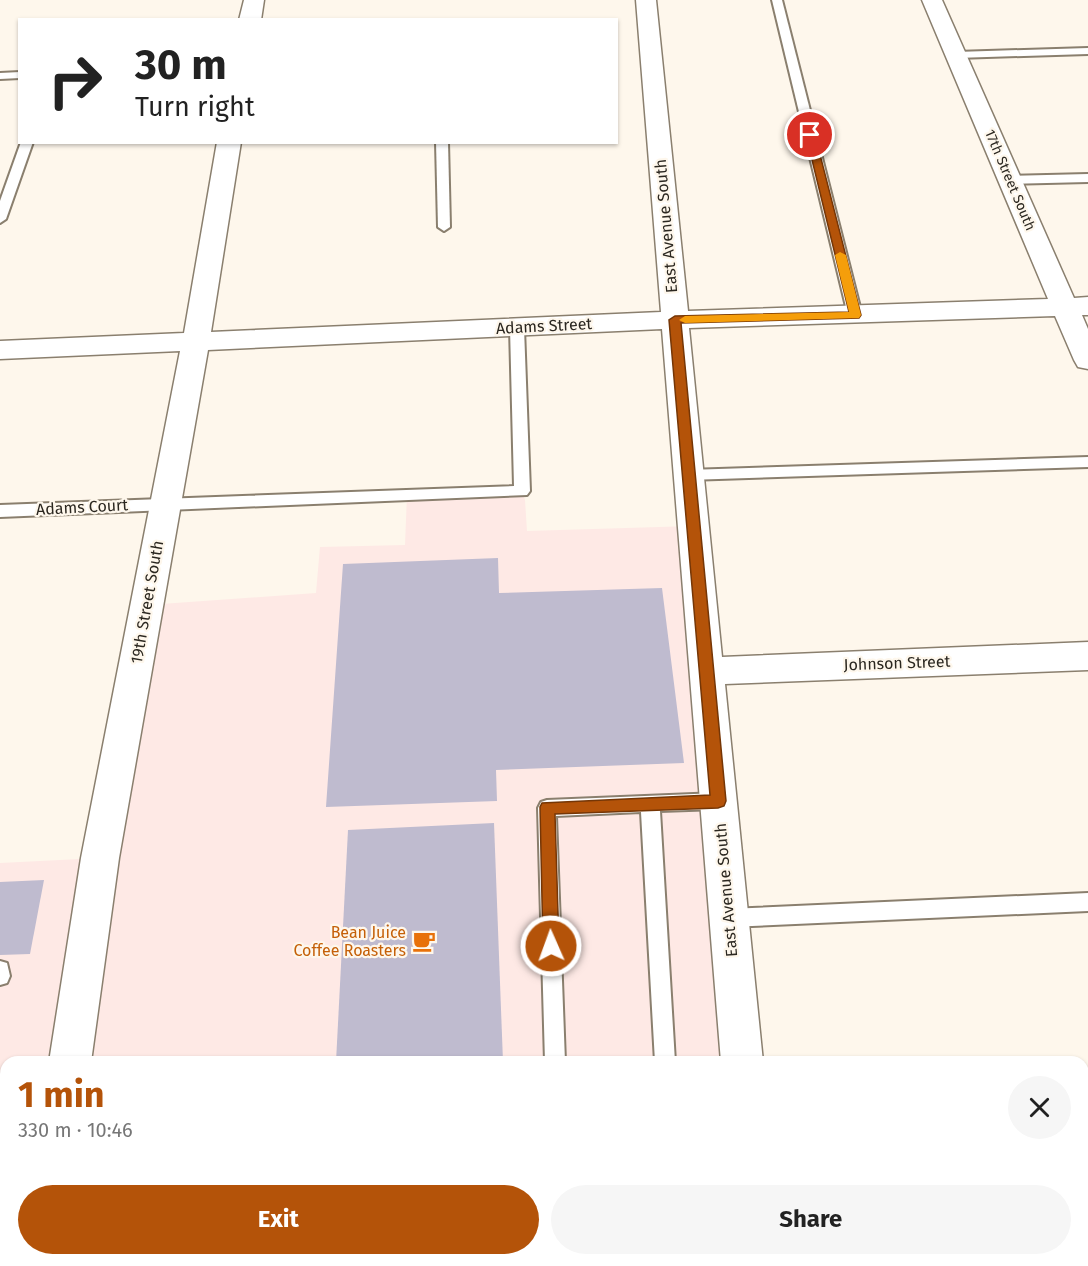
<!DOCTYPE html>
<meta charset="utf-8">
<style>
body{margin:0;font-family:"Fira Sans",sans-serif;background:#f6f6f6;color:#222;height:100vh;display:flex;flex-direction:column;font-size:22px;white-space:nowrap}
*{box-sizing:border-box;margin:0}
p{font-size:20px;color:#767676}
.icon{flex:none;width:33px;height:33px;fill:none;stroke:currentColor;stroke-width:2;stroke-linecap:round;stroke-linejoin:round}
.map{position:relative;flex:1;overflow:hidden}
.drawer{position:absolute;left:0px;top:1056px;width:1089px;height:210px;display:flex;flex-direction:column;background:#fff;border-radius:18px 18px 0 0;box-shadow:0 2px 4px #0004}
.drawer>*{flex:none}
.top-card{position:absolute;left:18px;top:18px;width:600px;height:126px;border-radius:0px;box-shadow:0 2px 4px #0004;background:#fff;color:#222;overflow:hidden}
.pin{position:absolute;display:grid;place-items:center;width:51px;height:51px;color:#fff;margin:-26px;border:3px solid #fff;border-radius:50%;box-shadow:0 2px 6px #0007}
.me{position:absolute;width:66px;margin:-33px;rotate:358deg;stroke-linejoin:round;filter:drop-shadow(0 0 4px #0008)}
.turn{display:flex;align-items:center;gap:21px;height:126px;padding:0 18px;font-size:27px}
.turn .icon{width:78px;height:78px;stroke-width:2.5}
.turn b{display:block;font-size:42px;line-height:51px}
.round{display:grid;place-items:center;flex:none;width:63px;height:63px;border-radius:32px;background:#f6f6f6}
.overview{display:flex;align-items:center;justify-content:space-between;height:102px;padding:0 18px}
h1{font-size:36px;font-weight:700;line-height:45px;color:#b45309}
.cta{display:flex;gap:12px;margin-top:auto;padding:12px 18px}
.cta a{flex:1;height:69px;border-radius:36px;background:#b45309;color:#fff;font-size:24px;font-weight:700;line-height:69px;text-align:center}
.cta a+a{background:#f6f6f6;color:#222}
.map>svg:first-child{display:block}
.commercial{fill:#fee9e5}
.building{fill:#bfbbcf}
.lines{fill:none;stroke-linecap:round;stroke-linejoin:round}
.service-casing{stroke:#8a7f6e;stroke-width:4}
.minor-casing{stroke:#8a7f6e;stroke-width:3}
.primary-casing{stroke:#8a7f6e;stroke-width:3}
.service{fill:#fff;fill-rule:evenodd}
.minor{fill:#fff;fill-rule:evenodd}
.primary{fill:#fff;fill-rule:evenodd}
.route{fill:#b45309;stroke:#753606;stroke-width:1.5}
.slow{fill:#f59e0b}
.labels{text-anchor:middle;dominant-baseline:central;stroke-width:4.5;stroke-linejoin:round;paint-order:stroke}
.far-street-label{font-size:14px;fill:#2b2720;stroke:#fef7ec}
.street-label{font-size:16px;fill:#2b2720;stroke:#fef7ec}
.food-label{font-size:16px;fill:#c56008;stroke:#fef7ec;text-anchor:end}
</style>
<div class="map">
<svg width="1088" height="1266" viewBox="0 0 1088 1266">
<rect width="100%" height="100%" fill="#fef7ec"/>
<path class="commercial" d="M522,491L525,500L527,531L692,526L742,1062H6V1260H761V1266H0V863L100,858L147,605L316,593L320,547L405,545L407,494Z"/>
<g class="building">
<path d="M498,558L499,593L662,588L684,763L496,770L497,801L326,807L343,564Z"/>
<path d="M494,823L503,1062H336L348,830Z"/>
<path d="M44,880L30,954L0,955V882Z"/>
</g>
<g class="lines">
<g class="service-casing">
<g id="service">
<path d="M772,0H782L862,315L855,319L848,315Z"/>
<path d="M1088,48V54L956,58L950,55L956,52Z"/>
<path d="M20,72V78L0,79V73Z"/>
<path d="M21,142H33L6,219L0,223V201Z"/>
<path d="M436,142H448L450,227L444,231L438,227Z"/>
<path d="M1088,174V182L1011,184L1005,180L1011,176Z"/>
<path d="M517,324L524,328L530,491L527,495L0,517V505L514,486L510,328Z"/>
<path d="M1088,457V467L688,480L683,479L681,475L683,471L688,470Z"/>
<path d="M718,793L724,795L727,801L724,807L718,809L660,811L675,1062H655L641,812L556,816L565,1062H545L538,808L541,802L547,800Z"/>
<path d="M1088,893V911L728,927L721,924L718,918L721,912L728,909Z"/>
<path d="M0,961L7,963L10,976L7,983L0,985Z"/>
<path d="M549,1260H571L572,1266H550Z"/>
</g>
</g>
<g class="minor-casing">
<g id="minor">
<path d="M244,0H264L261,20H239Z"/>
<path d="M636,0H656L688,311L1048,299L922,0H942L1074,298L1088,297V315H1082L1088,329V369L1078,367L1074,360L1055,316L689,328L722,657L1088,642V670L725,684L763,1062H721L662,329L208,350L119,858L91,1062H49L81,858L180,351L0,359V341L184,333L217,142H241L211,332L661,312Z"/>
<path d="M16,1260H60V1266H14Z"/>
</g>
</g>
<g class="primary-casing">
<g id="primary">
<path d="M0,1137L6,1139V1185L0,1182Z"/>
<path d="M1088,1217V1261L1078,1260H1083V1218Z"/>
<path d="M166,1260H223L226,1266H168Z"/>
<path d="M638,1260H782L780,1266H635Z"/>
</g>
</g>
<use href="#service" class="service"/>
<use href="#minor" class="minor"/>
<use href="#primary" class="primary"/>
</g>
<path class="route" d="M810,132L815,135L861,315L859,318L681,323L726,801L724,806L718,808L555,814L559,946L557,952L551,954L546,952L543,946L540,807L542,803L710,795L669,320L675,316L849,312L806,135Z"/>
<path class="slow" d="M840,252L846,255L861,315L859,318L685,323L679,320L685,316L849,312L835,255Z"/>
<defs>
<g id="cafe-bare" transform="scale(1.8)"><path d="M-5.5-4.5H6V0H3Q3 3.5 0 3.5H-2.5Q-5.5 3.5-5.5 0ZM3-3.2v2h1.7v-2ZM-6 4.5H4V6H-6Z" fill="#e8710a" stroke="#fef7ec" stroke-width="2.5" paint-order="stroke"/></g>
</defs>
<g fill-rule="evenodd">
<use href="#cafe-bare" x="424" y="941"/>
</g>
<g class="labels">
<g class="far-street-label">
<text transform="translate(1010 180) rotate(67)">17th Street South</text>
</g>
<g class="street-label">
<text transform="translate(666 226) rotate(-95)">East Avenue South</text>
<text transform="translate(544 326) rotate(-3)">Adams Street</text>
<text transform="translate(82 507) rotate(-3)">Adams Court</text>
<text transform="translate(147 602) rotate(-80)">19th Street South</text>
<text transform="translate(897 663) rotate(-2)">Johnson Street</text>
<text transform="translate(726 890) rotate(-95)">East Avenue South</text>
</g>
<g class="food-label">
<text x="406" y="932">Bean Juice<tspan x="406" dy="18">Coffee Roasters</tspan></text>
</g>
</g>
</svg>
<div class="pin" style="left:810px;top:135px;background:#d93025"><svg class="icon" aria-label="arrive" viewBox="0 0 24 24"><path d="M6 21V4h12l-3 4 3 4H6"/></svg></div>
<svg class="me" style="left:551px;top:946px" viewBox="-20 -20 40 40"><circle r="17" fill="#b45309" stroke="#fff" stroke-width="3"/><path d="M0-11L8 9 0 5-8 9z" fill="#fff"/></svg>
<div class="top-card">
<div class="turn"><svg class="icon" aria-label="right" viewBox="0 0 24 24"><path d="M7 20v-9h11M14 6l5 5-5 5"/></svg><div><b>30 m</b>Turn right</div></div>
</div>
<section class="drawer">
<div class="overview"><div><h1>1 min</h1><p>330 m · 10:46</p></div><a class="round"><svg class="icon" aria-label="close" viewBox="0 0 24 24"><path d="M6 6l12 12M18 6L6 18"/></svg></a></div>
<div class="cta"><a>Exit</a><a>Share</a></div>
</section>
</div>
